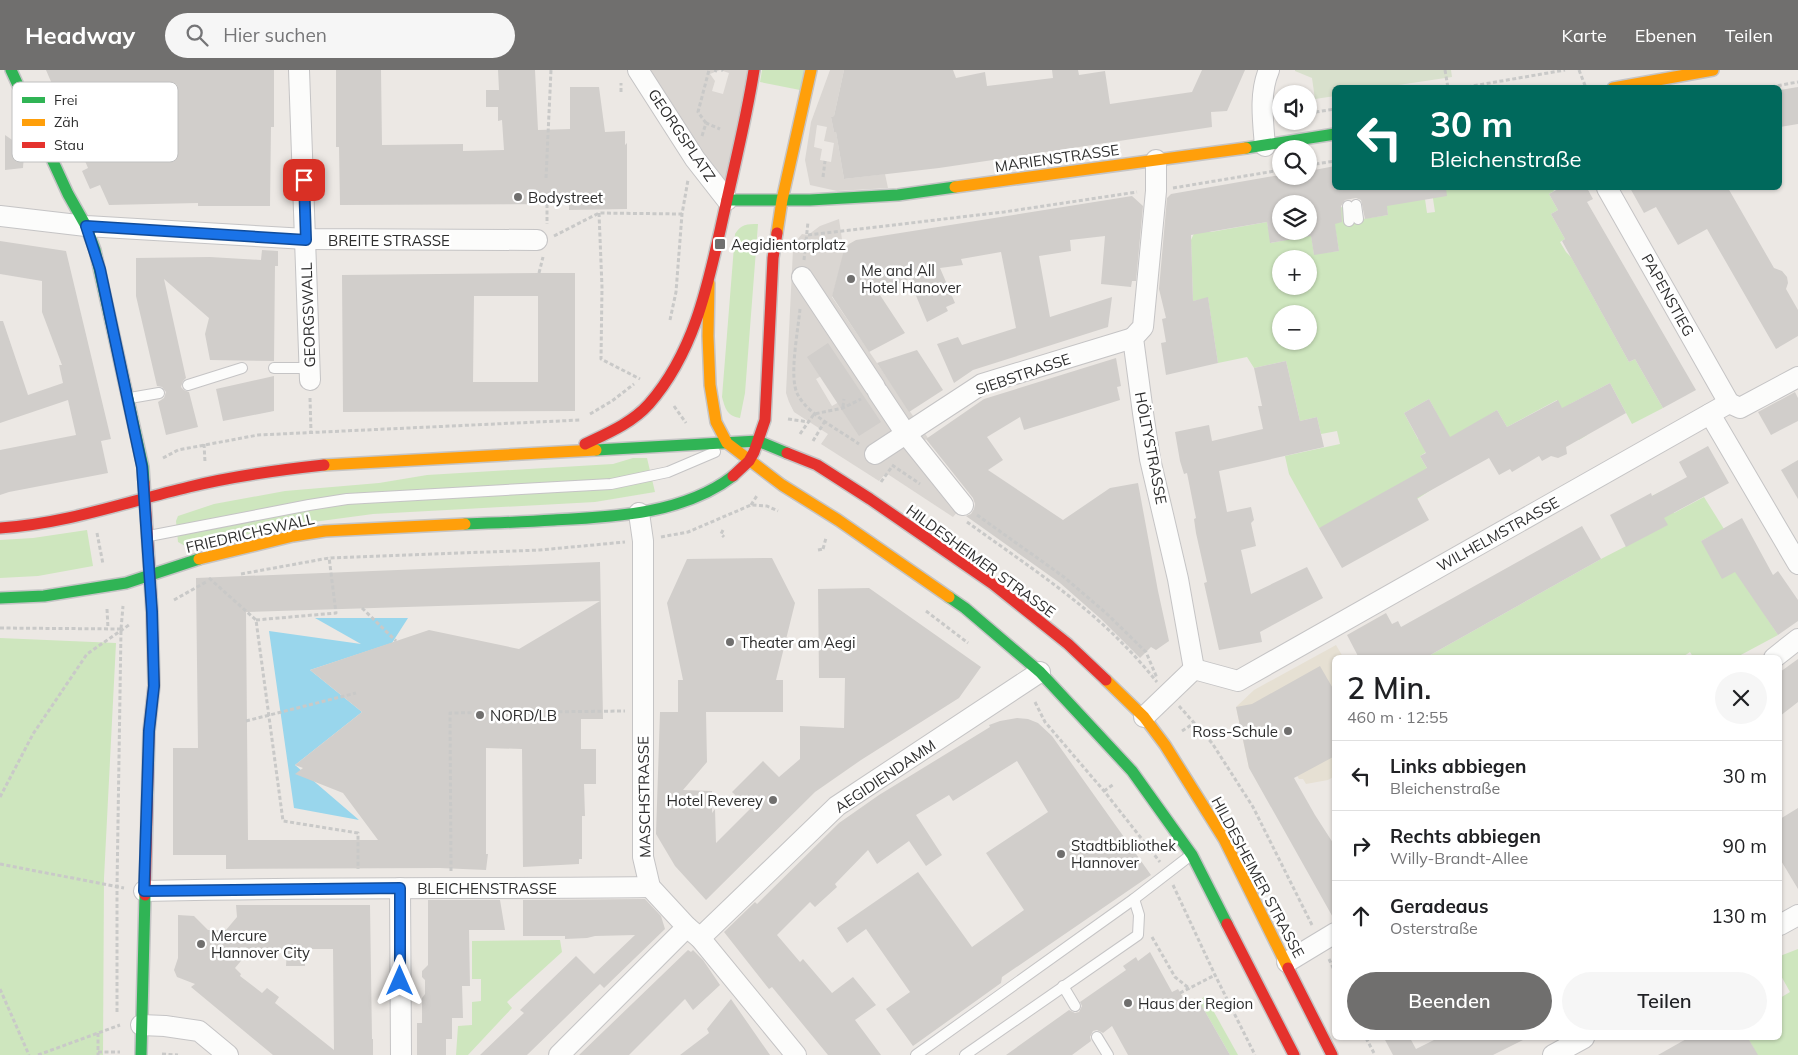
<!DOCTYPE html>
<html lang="de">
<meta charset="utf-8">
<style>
body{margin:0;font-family:Mulish,sans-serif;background:#f6f6f6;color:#202124;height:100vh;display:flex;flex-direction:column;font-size:19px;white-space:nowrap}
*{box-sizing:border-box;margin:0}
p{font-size:16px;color:#757577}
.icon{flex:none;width:28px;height:28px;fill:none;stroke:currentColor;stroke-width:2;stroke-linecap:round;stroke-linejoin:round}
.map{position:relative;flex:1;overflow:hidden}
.drawer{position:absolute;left:1332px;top:585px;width:450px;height:385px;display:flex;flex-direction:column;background:#fff;border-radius:8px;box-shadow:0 1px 4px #0004}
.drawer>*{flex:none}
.guide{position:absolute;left:1332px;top:15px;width:450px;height:105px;border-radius:8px;box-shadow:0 1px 4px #0004;background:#00695c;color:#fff;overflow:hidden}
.buttons{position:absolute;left:1272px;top:15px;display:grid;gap:10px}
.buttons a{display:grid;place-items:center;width:45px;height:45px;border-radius:50%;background:#fff;box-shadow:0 1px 4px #0004;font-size:25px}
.pin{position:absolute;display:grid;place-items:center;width:42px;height:42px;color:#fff;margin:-21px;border-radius:10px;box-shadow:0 2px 8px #0006}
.me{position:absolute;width:55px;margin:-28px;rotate:0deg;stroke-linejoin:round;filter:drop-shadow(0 0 4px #0008)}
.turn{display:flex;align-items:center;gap:18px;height:105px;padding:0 15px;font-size:22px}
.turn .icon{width:65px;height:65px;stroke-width:2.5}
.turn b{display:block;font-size:35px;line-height:42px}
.round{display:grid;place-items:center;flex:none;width:52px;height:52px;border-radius:26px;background:#f6f6f6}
.summary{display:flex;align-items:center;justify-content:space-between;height:85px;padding:0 15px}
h1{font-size:30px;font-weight:600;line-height:38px}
.cta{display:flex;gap:10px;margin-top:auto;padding:10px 15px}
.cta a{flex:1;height:58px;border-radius:30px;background:#706f6e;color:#fff;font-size:20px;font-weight:600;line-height:58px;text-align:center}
.cta a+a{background:#f6f6f6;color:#202124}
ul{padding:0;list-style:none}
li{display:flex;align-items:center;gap:15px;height:70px;padding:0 15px;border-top:1px solid #e0e0e0}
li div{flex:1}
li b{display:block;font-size:19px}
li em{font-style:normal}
header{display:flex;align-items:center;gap:30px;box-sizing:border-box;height:70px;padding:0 25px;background:#706f6e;color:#fff}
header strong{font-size:24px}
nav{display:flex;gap:28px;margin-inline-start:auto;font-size:18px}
.search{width:350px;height:45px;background:#f6f6f6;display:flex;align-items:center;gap:12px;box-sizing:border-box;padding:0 18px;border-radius:28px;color:#757577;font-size:19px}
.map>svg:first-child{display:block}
.education{fill:#e6e0d3}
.green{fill:#cee6be;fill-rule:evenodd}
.cemetery{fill:#d8e0cc}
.plaza{fill:#dad6d2;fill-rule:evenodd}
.water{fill:#99d6ec}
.building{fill:#d1cecb;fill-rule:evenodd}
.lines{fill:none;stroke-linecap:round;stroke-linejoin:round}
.lane-casing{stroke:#c5c4c5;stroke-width:12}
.street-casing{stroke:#c5c4c5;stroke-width:22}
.fast-casing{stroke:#c5c4c5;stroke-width:14}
.slow-casing{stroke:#c5c4c5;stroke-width:14}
.jam-casing{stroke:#c5c4c5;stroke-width:14}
.path{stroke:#c9c9c8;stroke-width:3;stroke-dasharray:4 2.5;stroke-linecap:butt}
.lane{stroke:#fcfcfb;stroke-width:10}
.street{stroke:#fcfcfb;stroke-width:20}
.fast{stroke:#30b455;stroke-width:11}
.slow{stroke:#ff9f0a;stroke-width:11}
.jam{stroke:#e5322d;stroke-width:11}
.path-bridge{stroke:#c9c9c8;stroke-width:3;stroke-dasharray:4 2.5;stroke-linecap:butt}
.route-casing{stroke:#114b97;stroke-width:12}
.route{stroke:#1a73e8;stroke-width:9}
.poi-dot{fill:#706f6e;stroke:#fff;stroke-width:2}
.labels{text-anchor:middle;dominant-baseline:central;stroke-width:5;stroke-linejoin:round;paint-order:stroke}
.street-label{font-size:15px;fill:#2e2e2e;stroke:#fff}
.poi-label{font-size:15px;fill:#2e2e2e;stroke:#fff;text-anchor:start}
.key{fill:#fff;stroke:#c0c0c0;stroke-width:1}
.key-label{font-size:14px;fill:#2e2e2e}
</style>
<header>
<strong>Headway</strong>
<div class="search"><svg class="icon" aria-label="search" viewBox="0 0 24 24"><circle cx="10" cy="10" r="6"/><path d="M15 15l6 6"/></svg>Hier suchen</div>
<nav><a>Karte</a><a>Ebenen</a><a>Teilen</a></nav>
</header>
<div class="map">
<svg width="1798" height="985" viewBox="0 0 1798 985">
<rect width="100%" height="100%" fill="#ece8e4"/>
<path class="education" d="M1336,575L1343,587L1335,588V706L1328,710L1306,714L1303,709H1299L1295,702L1249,698L1236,637L1254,620Z"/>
<g class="green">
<path d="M762,0H805L800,20L760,12Z"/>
<path d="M1458,118H1552L1554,121L1549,124L1558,140L1551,144L1565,169L1560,172L1566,182L1571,187L1629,292L1635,289L1663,338L1632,354L1610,313L1570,334L1587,365L1579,370L1557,330L1507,357L1497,340L1449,370L1445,359L1429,329L1404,343L1418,369L1422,367L1433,378L1420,386L1437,416L1417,429L1319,458L1289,404L1285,386L1340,374L1337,361L1321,364L1317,347L1300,351L1286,291L1254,298L1247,287L1218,293L1208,228L1193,231L1191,170L1197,157L1211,162L1267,152L1271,173L1285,170L1284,161H1309V152L1314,184L1339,181L1332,139L1359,134L1362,149L1388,145L1384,120L1425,129L1427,143L1435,142L1432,122ZM1281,189H1309V216H1281ZM1281,244H1309V271H1281Z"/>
<path d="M758,154L745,323L740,348C727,346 725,338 722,327L735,164C741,154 747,154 758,154Z"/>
<path d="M633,388H647L655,422L595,432L373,444L291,455L187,477L178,472L176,451L178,446L214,434L285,421L379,413L427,405L613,394Z"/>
<path d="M1662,421L1674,443L1704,427L1724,459L1701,471L1736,501L1778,565L1737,587H1693L1690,582L1681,588H1425L1601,489L1667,455L1652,426Z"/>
<path d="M87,460L93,496L38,506L0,508V470L33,468Z"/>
<path d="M0,568L116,573L104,808L103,985H0Z"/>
<path d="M560,870L562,882L507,932L512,938L468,985H456L458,956L472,955V932L481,931V909H472V871Z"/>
<path d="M1798,879V985H1748L1755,981L1748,968H1780V928L1790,922L1780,904V886Z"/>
<path d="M1205,926L1238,985H1230L1199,931Z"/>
</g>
<path class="cemetery" d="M1295,0H1451L1452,7L1385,17L1335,18V26L1315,29L1312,8L1295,1Z"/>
<g class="plaza">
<path d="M638,0H754L727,130ZM720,0L729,3L723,24L712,21L715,11L710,4Z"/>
<path d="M830,0H844L834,46L831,47L834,62H836L844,109L885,104L888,118L837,121L810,115L805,90L811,52ZM817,55L827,57L824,71L834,73L831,92L820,90L822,79L814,77Z"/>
<path d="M839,149L844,183L832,227L928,368L925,370L959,420L958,441L953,447L886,403L879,411L821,374L828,364L794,342L789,332L786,323L793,179L796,171L802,164L808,165L820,156ZM832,300L848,327L832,336L816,309Z"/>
</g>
<path class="water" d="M315,548H408L392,573L310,600L362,642L295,695L359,750L294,738L269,561L361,574Z"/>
<g class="building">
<path d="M46,0H274V57H271L270,136H198V133L109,135L100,115L90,119L82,101L88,98Z"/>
<path d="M336,0H381L382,75L463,74V81L504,80L502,50L498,51V37H486V20H499L498,0H535L538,60L570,59V17H599L605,62L625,61V75L627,73V139L569,140V134L340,135L339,77H336Z"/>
<path d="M844,0H953L956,8L985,2L987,16L1053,8L1052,0H1078L1079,5L1105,1L1110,34L1192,22L1202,0H1245L1227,41L1211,42L1212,57L939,98L844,109L836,62H834L831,47L834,46Z"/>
<path d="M1798,17V54L1780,57V20Z"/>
<path d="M5,65L21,76L24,84L23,98L5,100Z"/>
<path d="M1335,96V118H1446L1447,126L1387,136L1388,145L1365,149L1361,130L1356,128L1345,130L1341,136L1342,152L1335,154L1339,181L1314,185L1311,166L1270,173L1267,152L1191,165L1193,231L1208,227L1218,293L1166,305L1161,273L1166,272L1162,249L1166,248L1159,219L1167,128L1171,124L1274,106H1309V101ZM1281,134H1309V161H1281Z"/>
<path d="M1560,118H1587L1593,129L1587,132L1696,320L1663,338L1635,289L1629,292L1562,171L1565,169L1551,144L1558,140L1549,124Z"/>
<path d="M1630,118H1728L1774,198L1782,201L1787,207L1788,213L1786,219L1798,240V266L1776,279L1707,159L1678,175L1656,137L1644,143Z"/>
<path d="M1132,126L1143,136L1136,211H1132L1131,217L1101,214L1105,166L1070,170L1071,181L1039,186L1050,247L1112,227L1108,257L973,300L954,313L937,274L958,267L962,275L1016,258L1001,182L961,189L963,195L940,198L955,233L946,237L948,241L927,252L909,209L878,222L905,263L869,282L832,226L844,180L849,174L856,170Z"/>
<path d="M0,171L66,181L111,369L101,371L108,403L9,422L0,425V380L76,365L68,330L0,353V251H3L28,325L63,313L59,295H62L42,242V211L0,204Z"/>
<path d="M262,180L278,181V196H275L274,291L210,290L205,264L209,248L164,209L186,308L183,311L181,317L184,320L189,322L198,357L166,365L158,332L164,328L166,322L162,317L157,316L136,226V188L210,187L261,190Z"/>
<path d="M539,203H575V341L343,342L342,205ZM474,226H538V312H473Z"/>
<path d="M828,273L881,352L859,366L807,287Z"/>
<path d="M917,280L943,320L909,342L877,293Z"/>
<path d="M1116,288L1121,316L1117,317L1120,330L1024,360L1020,347L987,367L1003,390L988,400L1063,450L1110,418L1138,413L1158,521L1169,571L1156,580L1151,577L1140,588L1101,549L1060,513L966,446L971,444L974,439L975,434L973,428L926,369L984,329Z"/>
<path d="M1286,291L1300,351L1317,347L1324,377L1219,401L1227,442L1251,437L1254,450L1251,453L1256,476L1241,480L1251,524L1307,497L1323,528L1260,562L1262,572L1219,580L1204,513L1207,512L1196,463L1194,449L1196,448L1187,403L1184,404L1180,391L1175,362L1209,355L1212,371L1263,359L1258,336H1262L1254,298Z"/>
<path d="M274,306V341L223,351L216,319Z"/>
<path d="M1610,313L1626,343L1566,377L1567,384L1558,388L1551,386L1542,391L1539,386L1512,402L1510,399L1499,405L1489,388L1417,428L1429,450L1342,498L1319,458L1427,398L1420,386L1426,383L1404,343L1429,329L1450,367L1497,340L1507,357L1558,330L1562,338Z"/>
<path d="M1795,322L1798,328V351L1771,365L1758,342Z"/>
<path d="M1708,376L1729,413L1664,448L1668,455L1626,477L1610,445L1651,423L1652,426L1687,407L1679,392Z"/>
<path d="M1798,390V429L1781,400Z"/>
<path d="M1742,448L1773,505L1778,501L1798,530V551L1778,565L1735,502L1722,509L1701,471Z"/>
<path d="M1582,456L1601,489L1425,588H1359L1347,565L1386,543L1392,554L1398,551L1401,557Z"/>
<path d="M772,488L795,533L776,610H783V642H706L707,692L683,720L712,721V743L715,739L716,773L750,739L732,722L763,691L779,707L800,689V656L844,658L845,608H819L818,519L869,518L981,597L959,628L861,690L815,722L706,830L675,796L656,764L660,642H678V610H683L667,533L687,489Z"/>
<path d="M600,492L603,649H581V679H596V714H584L585,746H582V789H579V794L523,797L522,679L486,678V784H488L486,800L440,798L226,799V785H173V678H198L196,508ZM600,531L519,579L429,560L310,600L362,642L295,695L303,698L295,704L343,723L378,770H248L246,542Z"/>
<path d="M1798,589V632L1780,646V602Z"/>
<path d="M1320,596L1335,622V686L1294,708L1315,745L1335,776V851L1249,698L1236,637L1252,634Z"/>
<path d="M1017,648L1028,649L1038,653L1052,666L1151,805L1002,907L1001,913L913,976L886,939L910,922L866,859L847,873L837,858L918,802L972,877L1024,840L986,783L1048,742L1017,691L953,731L949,725L916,745L942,785L926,796L909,771L877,794L868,780L835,814L837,817L815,837L810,832L777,865L800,892L803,889L832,923L853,907L876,935L855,950L881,985H828L772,917L769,919L724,862L755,832L757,834L839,753L879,725L990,657L989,655L1000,651Z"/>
<path d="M1798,738V819L1780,789V749Z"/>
<path d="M645,829L661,846L665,859L604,918L600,914L527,985H480L524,943L520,940L576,886L594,904L635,865L595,866L587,868L565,869V866H523V830Z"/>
<path d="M428,830H500L505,860H469L470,916H462L463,948H452V969H446V985H417V953H422V928L425,924V910L422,907V901L428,895Z"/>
<path d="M236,835H370L372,969H373V985H273L191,917L195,914L177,907L174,900L178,888V845L194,846L208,860H226L237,847ZM251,879H287L286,896H305V879H333L334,980L275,933L279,927L267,918L262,923L240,906L241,904L235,898Z"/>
<path d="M688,880L691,882L693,880L703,890L720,915L693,940L685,929L629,985H579Z"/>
<path d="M1150,882L1172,922L1178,919L1188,936L1199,931L1230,985H1128L1112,956L1103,963L1097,960L1093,961L1090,967L1091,971L1072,985H1006L1069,940L1075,943L1079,942L1082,936L1080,932L1126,900L1123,896L1136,887L1138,891Z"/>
<path d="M731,929L770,985H680L709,963L707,959Z"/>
<path d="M1384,968H1410L1416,979L1438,968H1527L1493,985H1393Z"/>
<path d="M1688,968H1748L1758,985H1658Z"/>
</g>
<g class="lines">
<g class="lane-casing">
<g id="lane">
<path d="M1356,135L1358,149"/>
<path d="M1348,136L1349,151"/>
<path d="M274,298H310"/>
<path d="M188,315L242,298"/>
<path d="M130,328L159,323"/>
<path d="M149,466L309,435L347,429L611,414L668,402L715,382"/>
<path d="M1063,916L1075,936"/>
<path d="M1097,967L1108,985"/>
<path d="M916,985L1134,829L1191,785"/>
<path d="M965,985L1138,865L1139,845L1134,829"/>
</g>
</g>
<g class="street-casing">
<g id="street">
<path d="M299,0L310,310"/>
<path d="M638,0L695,89L727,130"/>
<path d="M1265,76C1263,51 1259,23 1269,0"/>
<path d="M1156,90V121L1143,257L1133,268L1143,343L1150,389L1178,509L1194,599"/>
<path d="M1607,118L1729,333"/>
<path d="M0,146L86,156L306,169L537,170"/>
<path d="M802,207L875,317"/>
<path d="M878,322L906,364L963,435"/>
<path d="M1729,333L1740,338L1798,307"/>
<path d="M1710,344L1798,494"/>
<path d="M875,384L982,314L1133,268"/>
<path d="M639,443L643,471V787L650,817L687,857L700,868L796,985"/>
<path d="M1774,588L1798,569"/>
<path d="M1194,599L1238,611L1729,333"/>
<path d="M1144,647L1194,599"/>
<path d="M400,818L401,985"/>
<path d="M144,821C313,817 482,819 650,817"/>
<path d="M1780,855L1798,845"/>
<path d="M700,868L837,736L1040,602"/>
<path d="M1287,892L1335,863"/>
<path d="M141,955L165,956L199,961L228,985"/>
<path d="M559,985L687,857"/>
<path d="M1553,985L1584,968"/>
</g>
</g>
<g class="fast-casing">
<g id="fast">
<path d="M11,0L68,124L86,156L95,180L143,397L144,412"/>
<path d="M1246,78L1335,64"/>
<path d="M727,130H810L898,125L955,117"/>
<path d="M596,380L758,371L787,383"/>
<path d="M465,454C495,453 524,452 554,450C613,447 684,444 733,406"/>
<path d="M949,527L965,538L1040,602L1132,701L1192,785L1227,854"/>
<path d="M0,528L44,526L126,513L199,489"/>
<path d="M141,985L145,825"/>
</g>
</g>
<g class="slow-casing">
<g id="slow">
<path d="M1613,18L1713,0"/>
<path d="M955,117L1246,78"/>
<path d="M777,163L782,130L811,0"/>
<path d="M709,213L708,266L710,315L716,352L727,373L782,415L838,450L949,527"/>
<path d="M324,395L596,380"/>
<path d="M199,489L293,466L325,461L465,454"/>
<path d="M1106,610L1144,647L1165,675L1224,769L1288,898"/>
</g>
</g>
<g class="jam-casing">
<g id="jam">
<path d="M585,374C608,363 632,353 649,334C698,278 710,204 726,134C736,89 747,45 754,0"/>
<path d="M787,383L817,395L870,429L993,514L1068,574L1106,610"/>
<path d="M733,406L749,391L754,382L765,350L773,188L777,163"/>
<path d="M144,412L152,542L154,615L149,661L145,825"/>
<path d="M0,458C65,454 126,432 189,417C233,406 278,400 324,395"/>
<path d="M1227,854L1294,985"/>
<path d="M1288,898L1332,985"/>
</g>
</g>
<g class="path">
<path d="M722,0L723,1"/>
<path d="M1445,0L1448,18"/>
<path d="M1579,0L1586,18"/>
<path d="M715,2L716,0"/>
<path d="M1461,18L1565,0"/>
<path d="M1765,18L1798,12"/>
<path d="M621,22V13"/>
<path d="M1309,43L1335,39"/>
<path d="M706,53L698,42L709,0"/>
<path d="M702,66L706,53L720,59"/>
<path d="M1309,95L1335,91"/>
<path d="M823,107L825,91"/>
<path d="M546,108L551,0"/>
<path d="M1173,118L1281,100"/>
<path d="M547,134V154"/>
<path d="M599,143L602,217L601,289L640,309"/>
<path d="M808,165L1004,142L1137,122"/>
<path d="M554,166L599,143L682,144"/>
<path d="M804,190L808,152"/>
<path d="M539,203L543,187"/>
<path d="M800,239C798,260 791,297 795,316C798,340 841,361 859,374"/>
<path d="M670,250L676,222L682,144L688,110"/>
<path d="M310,328L311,362"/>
<path d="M674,336L686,353"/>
<path d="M843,337L844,329"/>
<path d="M590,344L612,331L634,314"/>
<path d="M788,349L809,352"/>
<path d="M800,364L814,344L843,338L861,329"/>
<path d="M813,371L825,351"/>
<path d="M204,374L205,392"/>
<path d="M163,388L178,380L258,365L580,350"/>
<path d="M892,395L920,414"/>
<path d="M881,412L891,398"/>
<path d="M751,435L758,424"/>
<path d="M977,445L1064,507L1106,543L1146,582L1157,608"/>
<path d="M967,452C1021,491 1080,529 1126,577C1137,588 1147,600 1157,612"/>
<path d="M723,460L721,464L724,467"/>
<path d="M97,463L103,494"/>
<path d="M661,467L688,462L751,435L767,436L778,441"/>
<path d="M823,479L826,468"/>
<path d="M818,480L823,479"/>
<path d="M241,504L329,488L540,480L625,472"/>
<path d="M209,508L256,550L283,751L358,763V799"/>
<path d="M174,530L206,512"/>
<path d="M362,538L396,571"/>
<path d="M107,539L108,558"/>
<path d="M926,541L968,573"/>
<path d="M256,550L336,543L329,487"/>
<path d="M0,558L121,559"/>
<path d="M1035,632L1045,652L1104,721L1160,792"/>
<path d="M1179,636L1212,673L1253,737L1313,857"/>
<path d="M1182,661L1194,653"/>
<path d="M1104,721L1114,714"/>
<path d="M0,727L33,664L87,584L129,555"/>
<path d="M0,794L124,818"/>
<path d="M451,801L450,643L625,641"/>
<path d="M1173,815L1215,905L1255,985"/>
<path d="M1152,867L1175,907L1190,919"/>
<path d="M1329,889L1335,902"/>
<path d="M0,919L29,985"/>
<path d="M1180,923L1215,905"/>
<path d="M117,942V817L121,559L123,536"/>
<path d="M98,963V985"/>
<path d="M1366,968L1375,985"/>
<path d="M98,982H120"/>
<path d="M162,984L178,985"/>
<path d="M38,985L120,955"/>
</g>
<use href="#lane" class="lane"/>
<use href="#street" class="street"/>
<use href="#fast" class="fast"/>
<use href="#slow" class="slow"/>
<use href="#jam" class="jam"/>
<path class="path-bridge" d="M246,651L356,623"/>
</g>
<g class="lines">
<g class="route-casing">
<path id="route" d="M304,110L306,170L86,156L100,199L142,397L152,542L154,616L149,661L144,821L400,818V911"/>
</g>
<use href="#route" class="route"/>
</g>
<g class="poi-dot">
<circle cx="518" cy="127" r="5"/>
<rect x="714" y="168" width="12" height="12" rx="2.5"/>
<circle cx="851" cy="209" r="5"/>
<circle cx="730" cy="572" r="5"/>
<circle cx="480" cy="645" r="5"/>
<circle cx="1288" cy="661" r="5"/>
<circle cx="773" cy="730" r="5"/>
<circle cx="1061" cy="784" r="5"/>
<circle cx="201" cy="874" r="5"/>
<circle cx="1128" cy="933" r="5"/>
</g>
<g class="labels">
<g class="street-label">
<text transform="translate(682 65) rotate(56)">GEORGSPLATZ</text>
<text transform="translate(1057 88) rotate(-8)">MARIENSTRASSE</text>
<text x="389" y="170">BREITE STRASSE</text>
<text transform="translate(1668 225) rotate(61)">PAPENSTIEG</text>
<text transform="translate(308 245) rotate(-92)">GEORGSWALL</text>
<text transform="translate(1023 304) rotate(-19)">SIEBSTRASSE</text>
<text transform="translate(1151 378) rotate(79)">HÖLTYSTRASSE</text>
<text transform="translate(250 463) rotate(-13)">FRIEDRICHSWALL</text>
<text transform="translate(1498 464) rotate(-29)">WILHELMSTRASSE</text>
<text transform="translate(981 491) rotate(36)">HILDESHEIMER STRASSE</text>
<text transform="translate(885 706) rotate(-34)">AEGIDIENDAMM</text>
<text transform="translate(644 727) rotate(-91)">MASCHSTRASSE</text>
<text transform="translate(1258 807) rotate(62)">HILDESHEIMER STRASSE</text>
<text x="487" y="818">BLEICHENSTRASSE</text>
</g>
<g class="poi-label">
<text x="528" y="127">Bodystreet</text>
<text x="731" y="174">Aegidientorplatz</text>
<text x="861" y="200">Me and All<tspan x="861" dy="17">Hotel Hanover</tspan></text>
<text x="740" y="572">Theater am Aegi</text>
<text x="490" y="645">NORD/LB</text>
<text x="1278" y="661" text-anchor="end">Ross-Schule</text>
<text x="763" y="730" text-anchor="end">Hotel Reverey</text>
<text x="1071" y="775">Stadtbibliothek<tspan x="1071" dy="17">Hannover</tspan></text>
<text x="211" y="865">Mercure<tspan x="211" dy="17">Hannover City</tspan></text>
<text x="1138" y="933">Haus der Region</text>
</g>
</g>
<rect x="12" y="12" width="166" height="80" rx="8" class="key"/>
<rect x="22" y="27" width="23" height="6" fill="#30b455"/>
<rect x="22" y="49" width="23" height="7" fill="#ff9f0a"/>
<rect x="22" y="72" width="23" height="6" fill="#e5322d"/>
<g class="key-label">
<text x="54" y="35">Frei</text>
<text x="54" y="57">Zäh</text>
<text x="54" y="80">Stau</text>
</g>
</svg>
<div class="buttons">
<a><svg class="icon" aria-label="sound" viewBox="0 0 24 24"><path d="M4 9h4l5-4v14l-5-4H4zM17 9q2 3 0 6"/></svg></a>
<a><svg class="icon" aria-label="search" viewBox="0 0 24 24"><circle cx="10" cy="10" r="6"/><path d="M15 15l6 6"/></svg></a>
<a><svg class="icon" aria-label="layers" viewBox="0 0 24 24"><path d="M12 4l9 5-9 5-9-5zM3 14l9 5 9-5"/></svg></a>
<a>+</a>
<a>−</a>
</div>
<div class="pin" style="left:304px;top:110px;background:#d93025"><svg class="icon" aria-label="arrive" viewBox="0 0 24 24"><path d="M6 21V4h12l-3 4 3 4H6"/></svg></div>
<svg class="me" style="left:400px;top:911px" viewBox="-20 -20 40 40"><path d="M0-17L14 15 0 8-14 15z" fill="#1a73e8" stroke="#fff" stroke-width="4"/></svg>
<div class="guide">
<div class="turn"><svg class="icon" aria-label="left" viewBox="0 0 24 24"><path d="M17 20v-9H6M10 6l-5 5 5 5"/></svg><div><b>30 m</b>Bleichenstraße</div></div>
</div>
<section class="drawer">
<div class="summary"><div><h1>2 Min.</h1><p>460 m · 12:55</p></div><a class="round"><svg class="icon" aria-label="close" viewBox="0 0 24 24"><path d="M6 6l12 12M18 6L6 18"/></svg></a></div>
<ul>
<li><svg class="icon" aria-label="left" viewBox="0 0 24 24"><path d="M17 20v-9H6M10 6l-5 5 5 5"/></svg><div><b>Links abbiegen</b><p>Bleichenstraße</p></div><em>30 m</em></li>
<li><svg class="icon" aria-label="right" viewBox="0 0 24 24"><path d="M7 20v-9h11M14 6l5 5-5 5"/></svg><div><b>Rechts abbiegen</b><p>Willy-Brandt-Allee</p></div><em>90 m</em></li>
<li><svg class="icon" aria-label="ahead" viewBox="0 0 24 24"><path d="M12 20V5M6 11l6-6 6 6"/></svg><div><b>Geradeaus</b><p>Osterstraße</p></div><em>130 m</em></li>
</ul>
<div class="cta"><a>Beenden</a><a>Teilen</a></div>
</section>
</div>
